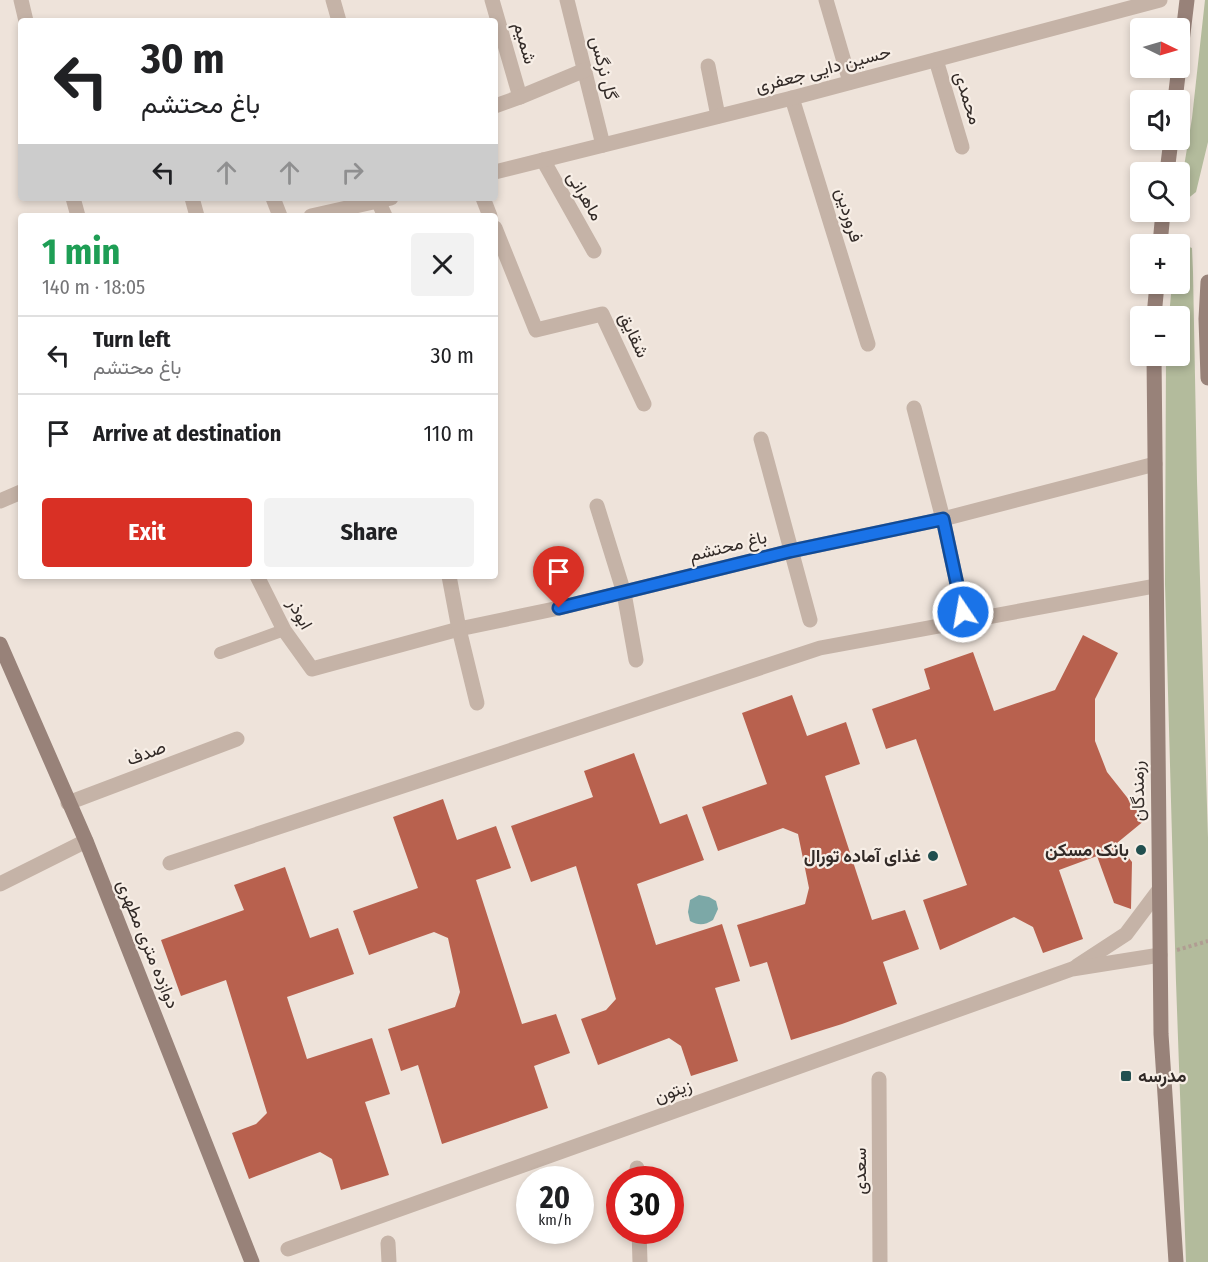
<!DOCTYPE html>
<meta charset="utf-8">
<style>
body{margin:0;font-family:"Fira Sans Condensed",Vazirmatn,sans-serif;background:#f2f2f2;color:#202124;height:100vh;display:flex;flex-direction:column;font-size:22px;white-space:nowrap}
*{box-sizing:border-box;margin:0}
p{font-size:20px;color:#757577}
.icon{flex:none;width:33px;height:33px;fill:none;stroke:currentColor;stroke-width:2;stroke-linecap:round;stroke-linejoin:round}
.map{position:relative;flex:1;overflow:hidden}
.sheet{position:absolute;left:18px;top:213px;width:480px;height:366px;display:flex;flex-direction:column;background:#fff;border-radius:6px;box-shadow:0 3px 9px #0003}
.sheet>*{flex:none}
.hud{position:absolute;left:18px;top:18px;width:480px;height:183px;border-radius:6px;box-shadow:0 3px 9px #0003;background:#fff;color:#202124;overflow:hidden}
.needle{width:39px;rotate:95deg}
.fabs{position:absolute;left:1130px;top:18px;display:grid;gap:12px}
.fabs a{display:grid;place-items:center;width:60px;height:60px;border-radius:6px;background:#fff;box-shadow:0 3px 9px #0003;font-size:30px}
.speed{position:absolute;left:516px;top:1166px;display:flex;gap:12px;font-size:30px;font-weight:700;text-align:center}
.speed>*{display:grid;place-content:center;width:78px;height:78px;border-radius:50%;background:#fff;box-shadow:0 3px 9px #0003;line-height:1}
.speed small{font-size:15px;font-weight:400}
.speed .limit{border:9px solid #d22;background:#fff;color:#111}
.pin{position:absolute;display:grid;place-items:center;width:51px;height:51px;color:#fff;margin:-62px -26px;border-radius:50% 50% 50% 0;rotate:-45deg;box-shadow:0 0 6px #0007}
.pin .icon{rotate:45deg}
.me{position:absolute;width:66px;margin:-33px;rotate:348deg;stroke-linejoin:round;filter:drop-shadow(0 0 4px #0008)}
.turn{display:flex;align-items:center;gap:21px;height:126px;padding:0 24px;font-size:27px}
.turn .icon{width:78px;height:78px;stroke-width:2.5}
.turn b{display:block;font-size:42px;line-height:51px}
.lanes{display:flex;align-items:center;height:57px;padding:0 24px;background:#0003;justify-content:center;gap:30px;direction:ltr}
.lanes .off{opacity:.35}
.round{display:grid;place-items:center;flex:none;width:63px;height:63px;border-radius:6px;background:#f2f2f2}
.summary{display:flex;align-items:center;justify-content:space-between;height:102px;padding:0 24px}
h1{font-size:36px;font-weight:700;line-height:45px;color:#1e9e55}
.cta{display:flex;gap:12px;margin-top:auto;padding:12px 24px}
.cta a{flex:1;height:69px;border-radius:6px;background:#d93025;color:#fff;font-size:24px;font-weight:700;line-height:69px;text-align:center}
.cta a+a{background:#f2f2f2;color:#202124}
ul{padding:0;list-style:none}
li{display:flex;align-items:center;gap:18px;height:78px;padding:0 24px;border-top:2px solid #e0e0e0}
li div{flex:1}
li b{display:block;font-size:22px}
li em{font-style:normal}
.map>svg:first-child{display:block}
.green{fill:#b3bb9c}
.water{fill:#7ca8a7}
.building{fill:#b8614e}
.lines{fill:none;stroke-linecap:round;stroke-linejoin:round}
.path{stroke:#b09d92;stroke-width:4;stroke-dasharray:3 3;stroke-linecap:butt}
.lane{stroke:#c5b3a7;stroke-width:12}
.street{stroke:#c5b3a7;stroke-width:15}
.secondary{stroke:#988279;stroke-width:15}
.route-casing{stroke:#114b97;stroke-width:15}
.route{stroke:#1a73e8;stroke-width:10}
.poi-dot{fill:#214f4f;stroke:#f7eee6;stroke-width:2}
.labels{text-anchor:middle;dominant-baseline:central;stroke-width:4.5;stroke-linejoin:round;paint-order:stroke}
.street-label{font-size:18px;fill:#322a27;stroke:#f7eee6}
.poi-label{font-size:18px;font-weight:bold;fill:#322a27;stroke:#f7eee6;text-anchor:end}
</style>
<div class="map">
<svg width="1208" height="1262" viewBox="0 0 1208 1262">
<rect width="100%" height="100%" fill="#eee3da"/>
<g class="green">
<path d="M1205,0H1208V142L1196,192L1186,200L1180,191L1192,118Z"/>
<path d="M1181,244L1192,248L1193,272L1197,481L1208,838V1262H1186L1176,982L1165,584L1166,356H1179V316H1169L1172,284H1179V250Z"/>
</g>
<path class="water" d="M699,895L709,897L716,901L718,909L713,920C705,925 699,926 690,921L688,912L690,900Z"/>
<g class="building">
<path d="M1083,635L1118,653L1095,699V741L1107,772L1145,820L1117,843L1132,862L1131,909L1114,903L1097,856L1059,870L1083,939L1043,953L1033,927L1014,917L940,950L923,900L967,885L916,739L886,749L872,709L930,689L924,669L973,652L994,711L1055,690Z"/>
<path d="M792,695L807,736L846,722L860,764L825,776L872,920L905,910L919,949L883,962L897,1004L842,1024L791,1040L767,962L750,967L737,925L805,904L809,888L798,834L783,828L718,851L702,807L767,784L742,713Z"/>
<path d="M634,753L660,824L687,814L704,860L637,884L656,945L722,924L740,981L715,988L738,1061L691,1076L681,1046L669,1038L598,1065L581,1019L606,1010L616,999L576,866L531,882L511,826L593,797L584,771Z"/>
<path d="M443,799L457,840L496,826L511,868L476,880L522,1024L556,1014L570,1053L534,1066L548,1108L442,1144L418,1065L401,1071L388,1029L455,1007L460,992L448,938L434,932L369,955L353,911L418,888L393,817Z"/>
<path d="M285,867L310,938L338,928L354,974L287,997L307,1059L372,1038L390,1094L365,1102L389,1175L341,1190L332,1159L320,1152L249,1179L232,1133L256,1124L267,1113L226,980L181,996L161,940L244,910L234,885Z"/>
</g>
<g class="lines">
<path class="path" d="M1177,950L1208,941"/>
<path class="lane" d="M220,653L284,630"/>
<g class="street">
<path d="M21,0L26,21"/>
<path d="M333,0L339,21"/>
<path d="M492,0L520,97"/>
<path d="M567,0L603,145"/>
<path d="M826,0L850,82"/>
<path d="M936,60L962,147"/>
<path d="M708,66L718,116"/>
<path d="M792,98L868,344"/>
<path d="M495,106L520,97L585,70"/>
<path d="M543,160L594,251"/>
<path d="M495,172L792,98L1160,0"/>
<path d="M73,198L78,216"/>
<path d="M192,198L197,216"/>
<path d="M273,198L280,216"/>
<path d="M483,198L490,216"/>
<path d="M378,201L385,216"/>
<path d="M311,216L391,198"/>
<path d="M495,228L536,330L602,314L644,404"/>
<path d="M914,408L943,519L963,612"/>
<path d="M761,439L810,620"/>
<path d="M0,501L21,492"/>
<path d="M597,506L624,593L636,660"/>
<path d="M257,576L284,630L312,669L459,629L559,608L791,551L943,519L1155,464"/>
<path d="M449,576L459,629L477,703"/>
<path d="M68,803L237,739"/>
<path d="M170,863L820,648L1155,586"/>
<path d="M0,884L86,841"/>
<path d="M1077,966L1126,934L1159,890"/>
<path d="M879,1079L880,1262"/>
<path d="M637,1168V1179"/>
<path d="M639,1230L640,1262"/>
<path d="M388,1243L389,1262"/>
<path d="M288,1249L1072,969L1160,955"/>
</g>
<g class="secondary">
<path d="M1175,100L1187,0"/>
<path d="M1167,172L1171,140"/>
<path d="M1160,244L1163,212"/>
<path d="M1208,282L1206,319L1208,378"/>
<path d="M1154,316L1157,284"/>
<path d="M1154,356L1161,1034L1176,1262"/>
<path d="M0,644L86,841L252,1262"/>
</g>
</g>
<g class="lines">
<g class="route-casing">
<path id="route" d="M559,608L791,551L943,519L963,612"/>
</g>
<use href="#route" class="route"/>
</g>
<g class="poi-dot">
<circle cx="1141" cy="850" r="6"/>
<circle cx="933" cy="856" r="6"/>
<rect x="1120" y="1070" width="12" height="12" rx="3"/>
</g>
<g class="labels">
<g class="street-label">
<text transform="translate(525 43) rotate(74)">شمیم</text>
<text transform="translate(604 68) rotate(76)">گل نرگس</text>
<text transform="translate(823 69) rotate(-15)">حسین دایی جعفری</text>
<text transform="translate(968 98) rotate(73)">محمدی</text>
<text transform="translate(585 196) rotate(60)">ماهرانی</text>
<text transform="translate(849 215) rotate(73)">فروردین</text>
<text transform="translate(634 335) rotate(65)">شقایق</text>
<text transform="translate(728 546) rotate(-14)">باغ محتشم</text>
<text transform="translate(300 614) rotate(61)">ابوذر</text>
<text transform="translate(146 753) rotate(-21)">صدف</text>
<text transform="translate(1138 791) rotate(-91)">رزمندگان</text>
<text transform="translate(148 944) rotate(68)">دوازده متری مطهری</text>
<text transform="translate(673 1091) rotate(-20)">زیتون</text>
<text transform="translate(860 1171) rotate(-90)">سعدی</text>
</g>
<g class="poi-label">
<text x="1129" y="850">بانک مسکن</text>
<text x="921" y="856">غذای آماده تورال</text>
<text x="1138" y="1076" text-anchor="start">مدرسه</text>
</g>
</g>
</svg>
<div class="fabs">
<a><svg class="needle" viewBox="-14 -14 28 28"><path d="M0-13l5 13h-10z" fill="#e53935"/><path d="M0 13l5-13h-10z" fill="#757577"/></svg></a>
<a><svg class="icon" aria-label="sound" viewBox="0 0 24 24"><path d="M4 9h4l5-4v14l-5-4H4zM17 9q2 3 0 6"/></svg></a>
<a><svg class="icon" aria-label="search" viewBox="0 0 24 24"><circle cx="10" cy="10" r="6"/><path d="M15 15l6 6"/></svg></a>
<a>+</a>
<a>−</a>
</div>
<div class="speed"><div>20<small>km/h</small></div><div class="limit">30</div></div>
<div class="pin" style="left:559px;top:608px;background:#d93025"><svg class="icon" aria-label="arrive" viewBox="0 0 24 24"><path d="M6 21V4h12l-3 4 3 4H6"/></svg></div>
<svg class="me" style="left:963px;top:612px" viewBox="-20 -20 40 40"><circle r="17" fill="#1a73e8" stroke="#fff" stroke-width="3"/><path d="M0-11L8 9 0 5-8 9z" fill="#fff"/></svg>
<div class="hud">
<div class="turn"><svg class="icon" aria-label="left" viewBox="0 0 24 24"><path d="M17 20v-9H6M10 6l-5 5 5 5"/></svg><div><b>30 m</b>باغ محتشم</div></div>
<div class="lanes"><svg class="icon" aria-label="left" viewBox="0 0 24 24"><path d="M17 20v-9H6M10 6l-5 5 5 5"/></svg><svg class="icon off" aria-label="ahead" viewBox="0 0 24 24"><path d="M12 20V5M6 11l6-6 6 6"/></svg><svg class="icon off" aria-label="ahead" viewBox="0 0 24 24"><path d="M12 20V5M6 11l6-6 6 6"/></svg><svg class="icon off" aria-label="right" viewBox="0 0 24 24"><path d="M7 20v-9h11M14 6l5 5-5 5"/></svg></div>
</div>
<section class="sheet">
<div class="summary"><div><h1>1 min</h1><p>140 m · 18:05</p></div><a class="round"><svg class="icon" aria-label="close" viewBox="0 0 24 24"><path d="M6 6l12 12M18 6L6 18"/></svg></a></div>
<ul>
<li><svg class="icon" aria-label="left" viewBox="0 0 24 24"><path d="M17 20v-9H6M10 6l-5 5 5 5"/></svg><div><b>Turn left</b><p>باغ محتشم</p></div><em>30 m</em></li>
<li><svg class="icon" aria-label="arrive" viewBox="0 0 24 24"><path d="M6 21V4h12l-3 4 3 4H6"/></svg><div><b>Arrive at destination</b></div><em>110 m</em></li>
</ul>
<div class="cta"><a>Exit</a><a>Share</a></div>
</section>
</div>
